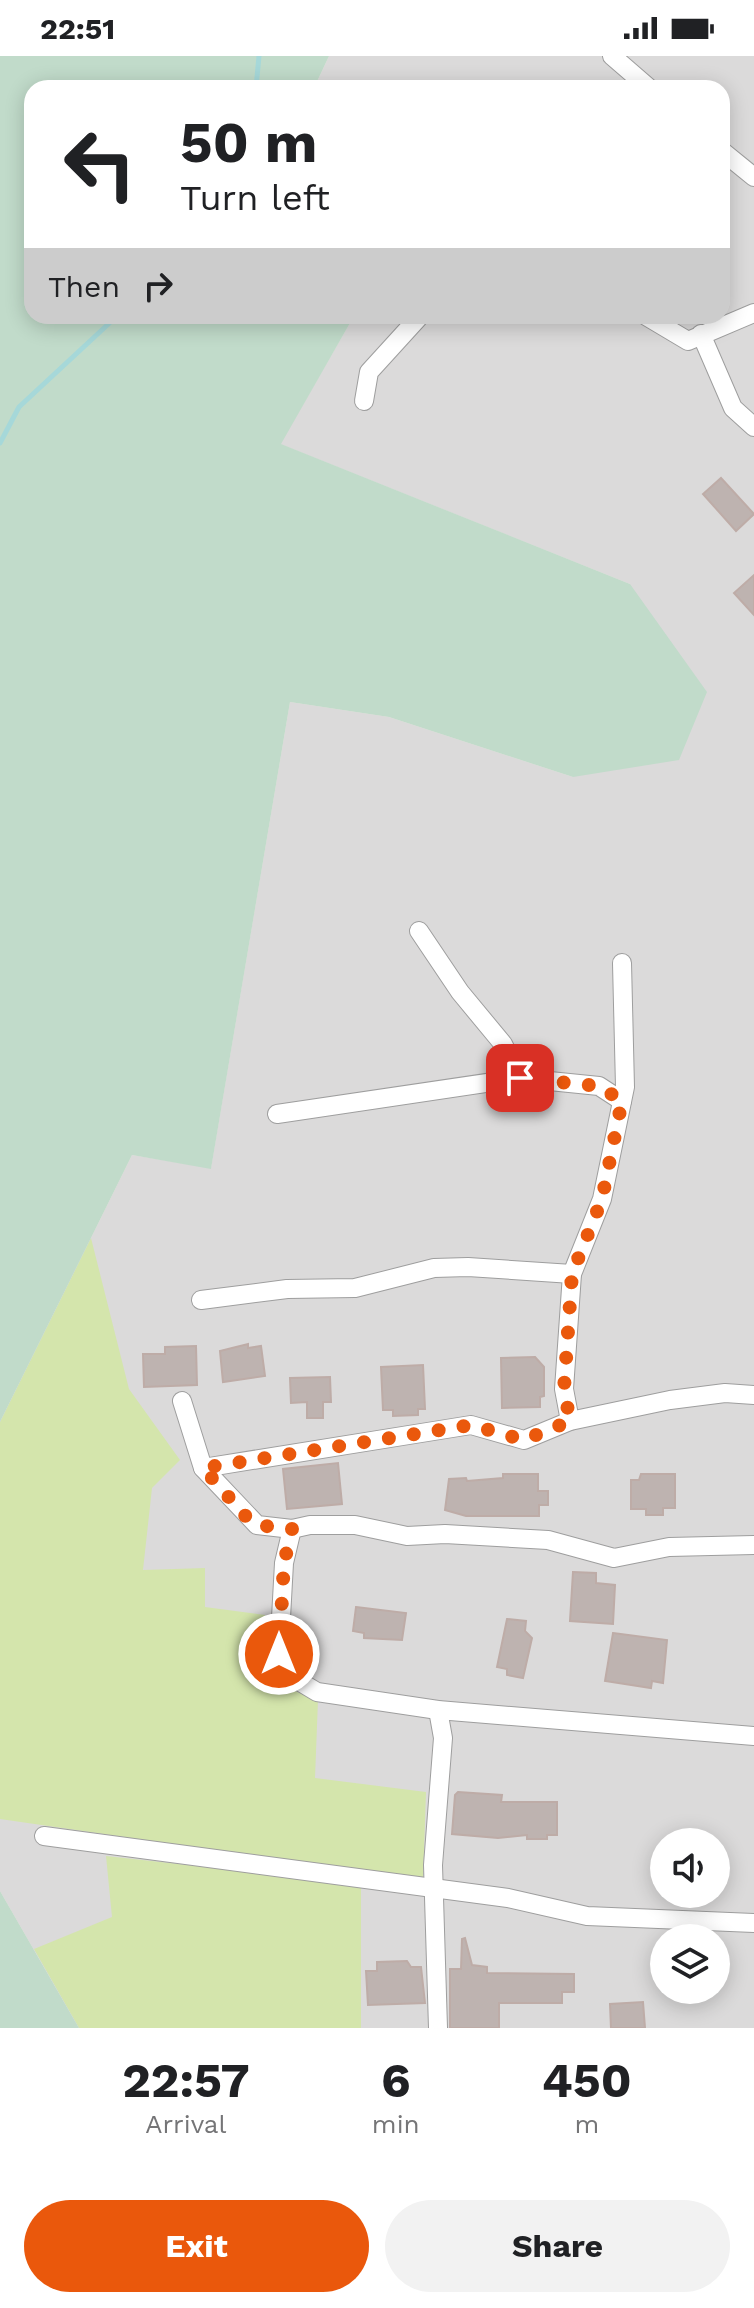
<!DOCTYPE html>
<style>
body{margin:0;font-family:"Work Sans",sans-serif;background:#f2f2f2;color:#202124;height:100vh;display:flex;flex-direction:column;font-size:30px;white-space:nowrap}
*{box-sizing:border-box;margin:0}
p{font-size:26px;color:#757577}
.icon{flex:none;width:44px;height:44px;fill:none;stroke:currentColor;stroke-width:2;stroke-linecap:round;stroke-linejoin:round}
.map{position:relative;height:1972px;overflow:hidden}
.sheet{display:flex;flex-direction:column;background:#fff;flex:1}
.sheet>*{flex:none}
.top-card{position:absolute;left:24px;top:24px;width:706px;height:244px;border-radius:24px;box-shadow:0 4px 20px #0003;background:#fff;color:#202124;overflow:hidden}
.fabs{position:absolute;left:650px;top:1772px;display:grid;gap:16px}
.fabs a{display:grid;place-items:center;width:80px;height:80px;border-radius:50%;background:#fff;box-shadow:0 4px 20px #0003;font-size:40px}
.pin{position:absolute;display:grid;place-items:center;width:68px;height:68px;color:#fff;margin:-34px;border-radius:16px;box-shadow:0 4px 12px #0006}
.me{position:absolute;width:88px;margin:-44px;rotate:0deg;stroke-linejoin:round;filter:drop-shadow(0 0 6px #0008)}
.turn{display:flex;align-items:center;gap:28px;height:168px;padding:0 24px;font-size:36px}
.turn .icon{width:104px;height:104px;stroke-width:2.5}
.turn b{display:block;font-size:56px;line-height:68px}
.then{display:flex;align-items:center;height:76px;padding:0 24px;background:#0003;gap:16px;font-size:30px}
.eta{display:flex;justify-content:space-evenly;align-items:center;height:136px;text-align:center}
.eta b{font-size:48px;font-weight:700;line-height:56px}
.button{display:flex;gap:16px;margin-top:auto;padding:16px 24px}
.button a{flex:1;height:92px;border-radius:48px;background:#ea580c;color:#fff;font-size:32px;font-weight:700;line-height:92px;text-align:center}
.button a+a{background:#f2f2f2;color:#202124}
.status{display:flex;justify-content:space-between;align-items:center;height:56px;padding:0 40px;background:#fff;direction:ltr}
.status svg{height:22px;fill:currentColor}
.map>svg:first-child{display:block}
.residential{fill:#dbdada;fill-rule:evenodd}
.grass{fill:#d4e5ac}
.wetland{fill:#c1dbca}
.lines{fill:none;stroke-linecap:round;stroke-linejoin:round}
.stream{stroke:#a6d8d9;stroke-width:5}
.building{fill:#beb3b0;stroke:#beaca7;stroke-width:2}
.minor-casing{stroke:#9e9e9e;stroke-width:20}
.minor{stroke:#fff;stroke-width:18}
.route{stroke:#ea580c;stroke-width:14;stroke-dasharray:0 25.2}
</style>
<div class="status"><b>22:51</b><svg viewBox="0 0 49 12"><path d="M0 12V9h3v3zM5 12V6h3v6zM10 12V3h3v9zM15 12V0h3v12zM26 1h20v11H26zM47 4h2v5h-2z"/></svg></div>
<div class="map">
<svg width="754" height="1972" viewBox="0 0 754 1972">
<rect width="100%" height="100%" fill="#eee8e4"/>
<path class="residential" d="M329,0H754V1972H79L0,1835V1366L132,1099L211,1112L290,646L389,661L573,721L630,528L280,388L354,260H722V32H314ZM664,1786H716V1838H664ZM664,1882H716V1934H664Z"/>
<g class="grass">
<path d="M91,1182L129,1333L180,1404L152,1432L143,1514L205,1512V1551L265,1559L269,1625L318,1644L315,1722L426,1736L423,1824L0,1763V1366Z"/>
<path d="M106,1800L361,1828V1972H79L34,1893L112,1861Z"/>
</g>
<g class="wetland">
<path d="M0,0H329L314,32H32V260H354L281,388L630,528L707,636L679,704L573,721L389,661L290,646L211,1113L132,1099L0,1366Z"/>
<path d="M0,1835L79,1972H0Z"/>
</g>
<g class="lines">
<g class="stream">
<path d="M256,32L259,0"/>
<path d="M0,387L19,351L117,260"/>
</g>
</g>
<g class="building">
<path d="M721,422L754,458L736,475L703,438Z"/>
<path d="M754,519V559L734,537Z"/>
<path d="M248,1288V1292L261,1290L265,1320L223,1326L220,1295Z"/>
<path d="M196,1290L197,1329L144,1331L143,1298H165V1291Z"/>
<path d="M535,1301L544,1311V1340L540,1341V1351L502,1352L501,1302Z"/>
<path d="M423,1309L425,1353H418V1359L393,1360V1354H383L381,1311Z"/>
<path d="M330,1321L331,1346H323V1362H307V1346L291,1347L290,1322Z"/>
<path d="M338,1407L342,1448L287,1453L283,1413Z"/>
<path d="M503,1418H538V1435H548V1449H539V1460H466L445,1454L449,1423L466,1422L467,1425L503,1422Z"/>
<path d="M641,1418H675V1452H663V1459H646V1453H631V1424H639Z"/>
<path d="M573,1516L596,1517V1527L615,1529L613,1568L570,1565Z"/>
<path d="M356,1551L406,1557L402,1584L364,1582V1577L353,1575Z"/>
<path d="M507,1563L526,1565L525,1575L532,1582L523,1622L507,1619V1613L497,1611Z"/>
<path d="M613,1577L667,1584L663,1627L652,1625L651,1632L605,1625Z"/>
<path d="M458,1736L502,1739L501,1746H557V1779H547V1783H527V1779L498,1782L452,1778L455,1739Z"/>
<path d="M465,1882L472,1909L487,1911V1917L574,1918V1936H562V1947H499V1972H450V1913H461L462,1883Z"/>
<path d="M407,1905L411,1911H421L425,1947L368,1949L366,1915H377V1906Z"/>
<path d="M643,1946L645,1972H611L610,1948Z"/>
</g>
<g class="lines">
<g class="minor-casing">
<g id="minor">
<path d="M612,0L649,32"/>
<path d="M722,95L754,121"/>
<path d="M646,260L688,285L754,257"/>
<path d="M701,278L733,352L754,371"/>
<path d="M364,345L369,316L420,260"/>
<path d="M419,875L460,936L503,988L520,1022"/>
<path d="M277,1058L520,1022L599,1030L622,1045"/>
<path d="M201,1244L287,1233L355,1232L434,1212L468,1211L572,1218"/>
<path d="M182,1345L203,1412L257,1469L292,1473L310,1469H355L407,1480L445,1478L548,1484L614,1502L669,1491L754,1489"/>
<path d="M570,1365L564,1333L572,1218L602,1143L625,1031L622,907"/>
<path d="M203,1412L471,1369L524,1384L570,1365L670,1344L725,1337L754,1339"/>
<path d="M292,1473L284,1507L279,1598L285,1612L297,1624L317,1636L438,1654L754,1680"/>
<path d="M44,1780L508,1842L587,1860L754,1867"/>
<path d="M438,1972L433,1809L443,1682L438,1654"/>
</g>
</g>
<use href="#minor" class="minor"/>
</g>
<g class="lines">
<path class="route" d="M279,1598L284,1507L292,1473L257,1469L249,1464L203,1412L471,1369L524,1384L570,1365L564,1333L572,1218L602,1143L622,1045L599,1030L520,1022"/>
</g>
</svg>
<div class="fabs">
<a><svg class="icon" aria-label="sound" viewBox="0 0 24 24"><path d="M4 9h4l5-4v14l-5-4H4zM17 9q2 3 0 6"/></svg></a>
<a><svg class="icon" aria-label="layers" viewBox="0 0 24 24"><path d="M12 4l9 5-9 5-9-5zM3 14l9 5 9-5"/></svg></a>
</div>
<div class="pin" style="left:520px;top:1022px;background:#d93025"><svg class="icon" aria-label="arrive" viewBox="0 0 24 24"><path d="M6 21V4h12l-3 4 3 4H6"/></svg></div>
<svg class="me" style="left:279px;top:1598px" viewBox="-20 -20 40 40"><circle r="17" fill="#ea580c" stroke="#fff" stroke-width="3"/><path d="M0-11L8 9 0 5-8 9z" fill="#fff"/></svg>
<div class="top-card">
<div class="turn"><svg class="icon" aria-label="left" viewBox="0 0 24 24"><path d="M17 20v-9H6M10 6l-5 5 5 5"/></svg><div><b>50 m</b>Turn left</div></div>
<div class="then">Then<svg class="icon" aria-label="right" viewBox="0 0 24 24"><path d="M7 20v-9h11M14 6l5 5-5 5"/></svg></div>
</div>
</div>
<section class="sheet">
<div class="eta">
<div><b>22:57</b><p>Arrival</p></div>
<div><b>6</b><p>min</p></div>
<div><b>450</b><p>m</p></div>
</div>
<div class="button"><a>Exit</a><a>Share</a></div>
</section>
